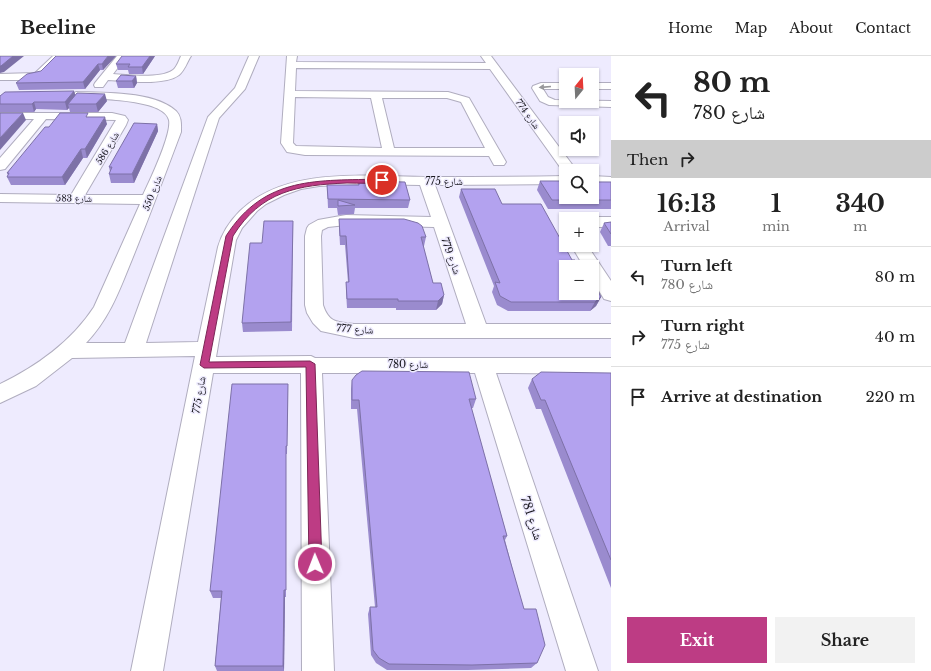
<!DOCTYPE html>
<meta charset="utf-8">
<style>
body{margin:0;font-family:"Libre Baskerville","Noto Naskh Arabic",serif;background:#f2f2f2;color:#222;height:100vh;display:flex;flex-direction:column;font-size:15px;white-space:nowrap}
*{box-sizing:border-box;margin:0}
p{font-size:13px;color:#767676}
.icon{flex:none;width:22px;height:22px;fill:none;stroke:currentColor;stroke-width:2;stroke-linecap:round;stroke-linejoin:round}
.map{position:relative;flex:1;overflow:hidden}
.drawer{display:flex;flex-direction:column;background:#fff;width:320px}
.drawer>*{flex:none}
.guide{background:#fff;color:#222;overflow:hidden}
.needle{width:26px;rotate:18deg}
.buttons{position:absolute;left:559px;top:12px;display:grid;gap:8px}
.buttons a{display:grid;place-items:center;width:40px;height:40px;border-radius:0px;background:#fff;box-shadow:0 1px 3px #0004;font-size:20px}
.pin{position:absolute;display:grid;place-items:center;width:34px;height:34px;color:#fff;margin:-17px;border:2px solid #fff;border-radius:50%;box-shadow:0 1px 4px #0007}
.me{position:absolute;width:44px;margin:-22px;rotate:359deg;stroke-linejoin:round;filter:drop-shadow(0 0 3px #0008)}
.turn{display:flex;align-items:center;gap:14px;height:84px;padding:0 16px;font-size:18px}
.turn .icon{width:52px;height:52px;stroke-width:2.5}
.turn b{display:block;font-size:28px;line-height:34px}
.then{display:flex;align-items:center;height:38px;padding:0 16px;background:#0003;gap:8px;font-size:15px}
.eta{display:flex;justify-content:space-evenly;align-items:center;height:68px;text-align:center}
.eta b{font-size:24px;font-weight:800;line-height:28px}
.cta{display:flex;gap:8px;margin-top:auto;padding:8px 16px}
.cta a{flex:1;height:46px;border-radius:0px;background:#bd3c84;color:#fff;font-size:16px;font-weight:800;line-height:46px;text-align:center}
.cta a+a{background:#f2f2f2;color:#222}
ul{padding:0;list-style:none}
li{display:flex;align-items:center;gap:12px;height:60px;padding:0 16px;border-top:1px solid #e0e0e0}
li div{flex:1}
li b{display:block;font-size:15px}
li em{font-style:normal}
header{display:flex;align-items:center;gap:24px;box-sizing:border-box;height:56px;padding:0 20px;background:#fff;border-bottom:1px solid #e0e0e0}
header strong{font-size:19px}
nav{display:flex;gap:22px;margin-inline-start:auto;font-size:14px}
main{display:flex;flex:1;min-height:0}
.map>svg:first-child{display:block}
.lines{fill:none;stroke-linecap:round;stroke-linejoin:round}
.minor-casing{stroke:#b0adbf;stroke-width:2}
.minor{fill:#fff;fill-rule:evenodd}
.wall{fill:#9a8bce}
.shaded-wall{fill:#7d71a7}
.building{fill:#b3a2ef;stroke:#7d71a7}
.oneway{fill:#98989b}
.route{fill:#bd3c84;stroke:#7b2756}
.labels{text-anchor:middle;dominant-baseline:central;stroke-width:3;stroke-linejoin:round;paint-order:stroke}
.far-street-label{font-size:9px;fill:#1b1a21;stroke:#eeebfe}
.street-label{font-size:10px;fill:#1b1a21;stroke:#eeebfe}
.near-street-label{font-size:12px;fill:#1b1a21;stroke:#eeebfe}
</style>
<header>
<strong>Beeline</strong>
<nav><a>Home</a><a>Map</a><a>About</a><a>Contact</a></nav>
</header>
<main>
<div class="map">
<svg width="611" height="615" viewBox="0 0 611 615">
<rect width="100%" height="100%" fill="#eeebfe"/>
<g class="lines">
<g class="minor-casing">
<g id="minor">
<path d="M53,0H63L42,21L26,24H0V18L35,17Z"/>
<path d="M117,0H127L113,18C127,19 162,23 173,14C177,11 179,4 181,0H191C187,6 185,14 179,19C164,30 127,25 108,24L103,31H95L94,29L95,27Z"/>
<path d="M249,0H259L245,33L219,62L146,287L198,286L218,191C222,177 230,165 240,155C287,109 369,121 429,121C475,121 520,121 566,120V128L435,129L486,268H611V282H354L321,275L313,267L307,257L305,249V180L307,172L309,169L318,164L346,159L431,161L420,129L364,128L319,130L301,133L284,139L266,148L257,155L242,172L236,184L216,301L311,300L315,302H611V318L496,317L598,615H566L475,317H322L334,615H302L301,317H213L163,615H131L195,300L72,302L36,330L0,347V328C36,311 72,285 94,251L140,148L0,146V138L71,139L116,64L46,63L5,113L0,114V102L34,63H0V57H112L125,60L128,64L126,69L85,139H143C150,124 172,78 169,64C164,42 94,43 76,42L71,39L76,36C104,37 154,35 176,55C182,61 181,69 181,76C166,116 151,156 135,196C121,230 111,261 86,287H125L208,61L235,32ZM346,169L434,171L466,268H354C337,266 329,267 323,249L321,180L322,174L328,171Z"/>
<path d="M287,0H297L296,6L486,7L481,0H491L577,115H566L565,118L490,13L296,12L295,35L448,36L469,42L506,106L504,109H494L489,100L305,99L287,96L281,87ZM295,41L371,42L382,92L296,90L293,87ZM382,42H447L461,46L485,92H394Z"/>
<path d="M541,27H566V33H543L548,41L555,44L611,45V51L549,49L540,45L532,32L533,30Z"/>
<rect x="592" y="27" width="19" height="6"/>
<path d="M592,120L611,121V129L592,128Z"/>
<path d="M592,161H611V171H592V163H586Z"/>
<path d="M571,189H587L611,225V245L604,243L592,223V211H584Z"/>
</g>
</g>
<use href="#minor" class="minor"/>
</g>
<g class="wall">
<path d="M116,0L103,14H100L85,33L19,34L16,27Z"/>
<path d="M155,0L143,18H129L128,14H118L116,8Z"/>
<path d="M136,20L137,27L134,32H118L116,25Z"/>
<path d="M75,39L107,45L98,56H70L69,52L67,54L36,53L34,56H0V40Z"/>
<path d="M89,61L107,68L87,102H83L65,129H11L7,121L8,119L7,117L49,71Z"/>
<path d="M157,68L158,75L134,127H111L109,118L110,116L109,111Z"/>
<path d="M359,125L410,144L408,152H355L354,158L338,159L337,152H328L327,129H358Z"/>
<path d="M540,125L611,126V153H548L537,134Z"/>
<path d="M461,133L502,148L566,211L601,241L596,250L590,255H508L497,249L492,236L494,230L459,141Z"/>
<path d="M339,163L426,181L424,190H423L433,227L444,239L442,248L436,254H396V252H347L346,235V226H348L345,189H340L339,171Z"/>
<path d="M293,165L292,275L243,276L242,267L262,187Z"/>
<path d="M611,166V190H608L600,176L604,167Z"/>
<path d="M611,317V532L541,353H536L528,332L532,323Z"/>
<path d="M352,324L476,343L473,352H471L507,480L505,484L537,607L531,612L468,614H387L376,607L371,599L368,558L370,551H375L357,353H351V333Z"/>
<path d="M288,328L287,398H286V541H285L284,615H217L215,610L221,542H213L210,535Z"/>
</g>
<g class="shaded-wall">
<path d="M13,0H24L4,16L0,17V10Z"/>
<path d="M108,0H116L103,14L102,8Z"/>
<path d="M150,0H155L143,18L142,11Z"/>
<path d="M98,8L100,14L85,33L83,26Z"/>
<path d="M136,20L137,27L134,32L132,25Z"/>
<path d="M74,35L77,43L68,48L69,52L67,54L65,46Z"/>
<path d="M105,38L107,45L98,56L96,48Z"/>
<path d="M34,46L36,53L34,56L32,48Z"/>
<path d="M23,57L26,64L0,94V82Z"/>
<path d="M105,61L107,68L87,102L85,93Z"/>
<path d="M157,68L158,75L134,127L132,118Z"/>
<path d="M81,93L83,102L65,129L62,121Z"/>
<path d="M444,239L442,248L436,254L438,245Z"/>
<path d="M601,241L596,250L590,255L595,246Z"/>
<path d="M284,534L285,541L284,615L283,610Z"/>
</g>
<g class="building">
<path d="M0,0H13L1,10H0Z"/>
<path d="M56,0H108L102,8H98L83,26L16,27L27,18L41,15Z"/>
<path d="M122,0H150L142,11H128L130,8H116Z"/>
<path d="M121,19L136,20L132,25H116Z"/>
<path d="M74,35L65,46H34L32,48H0V40L5,36Z"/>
<path d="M77,37L105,38L96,48H68Z"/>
<path d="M0,57H23L0,82Z"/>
<path d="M60,57H88L86,61H105L85,93H81L62,121H7L9,117H7L45,71H49Z"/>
<path d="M134,67L157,68L132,118H109L112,111H109Z"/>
<path d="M359,125L405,126L410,144L328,143L327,129H359Z"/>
<path d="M540,125H566V141H592V126H611V144H552Z"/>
<path d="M461,133H495L502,148H541L572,204H575L579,211H566V237H592V227H594L601,241L595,246H511L500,240L495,226L500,227Z"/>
<path d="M338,144L355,149L338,150Z"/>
<path d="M339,163H404L418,167L422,170L426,181H421L433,227H441L444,239L438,245H398V243H347L346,226H349L346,180H340Z"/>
<path d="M264,165H293L291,266L242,267L250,187H262Z"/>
<path d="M611,166V178L604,167Z"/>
<path d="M362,315L469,316L476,343H469L507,480H503L524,553H536L545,589L537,607L472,609L389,608L379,602L373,594L370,551H377L359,344H352V324L356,319Z"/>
<path d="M541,316L611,317V504L545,344H541L532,323Z"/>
<path d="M232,328H288L287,390H286V534H284L283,610H215L222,535H210Z"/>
</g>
<defs><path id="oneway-solid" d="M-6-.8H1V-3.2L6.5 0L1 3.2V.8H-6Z"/></defs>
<use class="oneway" href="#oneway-solid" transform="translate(545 31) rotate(175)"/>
<path class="route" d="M382,123L385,124V126C373,128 360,127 347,127C298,129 261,135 233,180L209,306L310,305L315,308L322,508L320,512L315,514L311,512L309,508L306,311L204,312L200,309L226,180C265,119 318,125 382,123Z"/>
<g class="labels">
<g class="far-street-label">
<text transform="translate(528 58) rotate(54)">شارع 774</text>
<text transform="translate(107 92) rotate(-59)">شارع 586</text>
<text transform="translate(152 137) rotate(-68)">شارع 550</text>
<text transform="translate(74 142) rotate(1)">شارع 583</text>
</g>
<g class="street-label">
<text x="444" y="125">شارع 775</text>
<text transform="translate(451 200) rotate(70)">شارع 779</text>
<text transform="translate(355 273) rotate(4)">شارع 777</text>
<text x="408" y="308">شارع 780</text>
<text transform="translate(199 339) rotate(-80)">شارع 775</text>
</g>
<g class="near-street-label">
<text transform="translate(532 462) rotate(72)">شارع 781</text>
</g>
</g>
</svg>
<div class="buttons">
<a><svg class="needle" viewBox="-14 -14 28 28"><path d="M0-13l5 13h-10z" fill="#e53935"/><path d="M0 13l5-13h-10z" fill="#767676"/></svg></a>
<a><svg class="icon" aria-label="sound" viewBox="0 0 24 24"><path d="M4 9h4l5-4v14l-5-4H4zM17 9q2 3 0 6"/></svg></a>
<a><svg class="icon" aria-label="search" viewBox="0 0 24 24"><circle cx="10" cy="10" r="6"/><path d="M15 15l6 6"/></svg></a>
<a>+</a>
<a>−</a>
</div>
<div class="pin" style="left:382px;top:124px;background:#d93025"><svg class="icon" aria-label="arrive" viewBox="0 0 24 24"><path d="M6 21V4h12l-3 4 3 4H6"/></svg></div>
<svg class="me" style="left:315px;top:508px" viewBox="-20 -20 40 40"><circle r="17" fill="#bd3c84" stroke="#fff" stroke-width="3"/><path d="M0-11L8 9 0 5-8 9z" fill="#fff"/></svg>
</div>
<section class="drawer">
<div class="guide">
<div class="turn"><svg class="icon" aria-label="left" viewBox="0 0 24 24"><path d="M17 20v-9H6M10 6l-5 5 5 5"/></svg><div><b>80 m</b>شارع 780</div></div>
<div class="then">Then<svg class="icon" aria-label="right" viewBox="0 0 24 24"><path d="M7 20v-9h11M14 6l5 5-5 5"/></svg></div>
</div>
<div class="eta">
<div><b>16:13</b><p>Arrival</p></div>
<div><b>1</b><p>min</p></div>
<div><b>340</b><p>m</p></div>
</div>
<ul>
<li><svg class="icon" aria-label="left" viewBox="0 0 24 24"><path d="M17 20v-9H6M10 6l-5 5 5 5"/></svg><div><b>Turn left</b><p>شارع 780</p></div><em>80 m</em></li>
<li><svg class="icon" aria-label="right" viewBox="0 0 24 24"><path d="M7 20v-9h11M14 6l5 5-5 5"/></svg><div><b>Turn right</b><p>شارع 775</p></div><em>40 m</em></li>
<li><svg class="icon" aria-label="arrive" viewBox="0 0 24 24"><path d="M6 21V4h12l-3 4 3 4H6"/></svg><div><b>Arrive at destination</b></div><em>220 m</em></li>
</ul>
<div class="cta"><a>Exit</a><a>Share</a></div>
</section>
</main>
